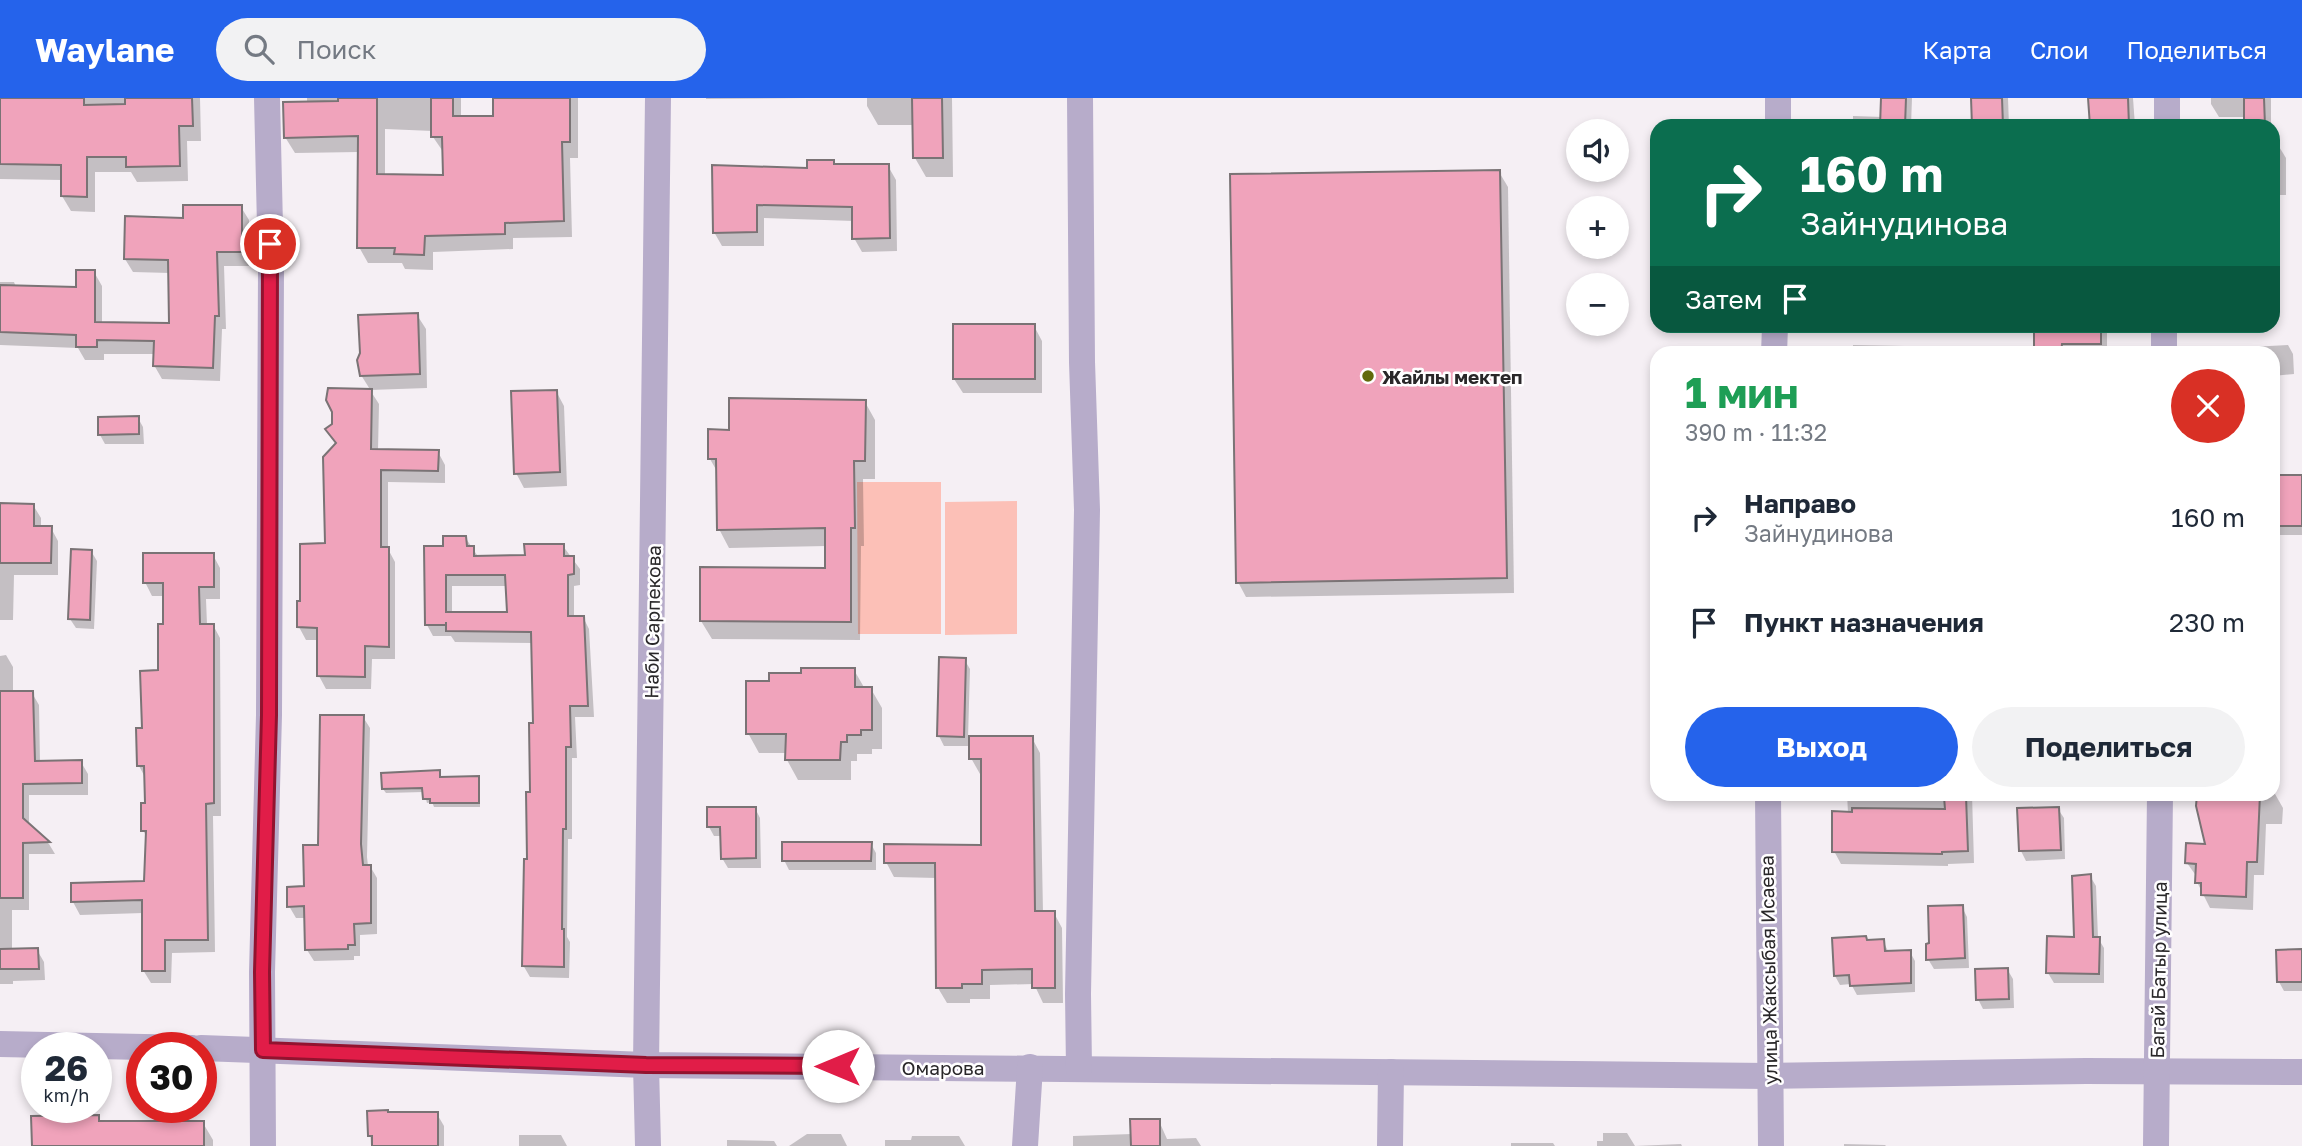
<!DOCTYPE html>
<html lang="ru">
<meta charset="utf-8">
<style>
body{margin:0;font-family:"Golos Text",sans-serif;background:#f2f2f3;color:#1f2937;height:100vh;display:flex;flex-direction:column;font-size:26px;white-space:nowrap}
*{box-sizing:border-box;margin:0}
p{font-size:23px;color:#747a83}
.icon{flex:none;width:38px;height:38px;fill:none;stroke:currentColor;stroke-width:2;stroke-linecap:round;stroke-linejoin:round}
.map{position:relative;flex:1;overflow:hidden}
.drawer{position:absolute;left:1650px;top:248px;width:630px;height:455px;display:flex;flex-direction:column;background:#fff;border-radius:21px;box-shadow:0 4px 10px #0003}
.drawer>*{flex:none}
.guide{position:absolute;left:1650px;top:21px;width:630px;height:214px;border-radius:21px;box-shadow:0 4px 10px #0003;background:#0b6e4f;color:#fff;overflow:hidden}
.buttons{position:absolute;left:1566px;top:21px;display:grid;gap:14px}
.buttons a{display:grid;place-items:center;width:63px;height:63px;border-radius:50%;background:#fff;box-shadow:0 4px 10px #0003;font-size:35px}
.speed{position:absolute;left:21px;top:934px;display:flex;gap:14px;font-size:35px;font-weight:700;text-align:center}
.speed>*{display:grid;place-content:center;width:91px;height:91px;border-radius:50%;background:#fff;box-shadow:0 4px 10px #0003;line-height:1}
.speed small{font-size:18px;font-weight:400}
.speed .limit{border:10px solid #d22;background:#fff;color:#111}
.pin{position:absolute;display:grid;place-items:center;width:60px;height:60px;color:#fff;margin:-30px;border:4px solid #fff;border-radius:50%;box-shadow:0 2px 7px #0007}
.me{position:absolute;width:77px;margin:-38px;rotate:270deg;stroke-linejoin:round;filter:drop-shadow(0 0 5px #0008)}
.turn{display:flex;align-items:center;gap:24px;height:147px;padding:0 35px;font-size:32px}
.turn .icon{width:91px;height:91px;stroke-width:2.5}
.turn b{display:block;font-size:49px;line-height:60px}
.then{display:flex;align-items:center;height:66px;padding:0 35px;background:#0003;gap:14px;font-size:26px}
.round{display:grid;place-items:center;flex:none;width:74px;height:74px;border-radius:37px;background:#f2f2f3}
.headline{display:flex;align-items:center;justify-content:space-between;height:119px;padding:0 35px}
h1{font-size:42px;font-weight:700;line-height:52px;color:#1e9e55}
.action{display:flex;gap:14px;margin-top:auto;padding:14px 35px}
.action a{flex:1;height:80px;border-radius:42px;background:#2563eb;color:#fff;font-size:28px;font-weight:700;line-height:80px;text-align:center}
.action a+a{background:#f2f2f3;color:#1f2937}
ul{padding:0;list-style:none}
li{display:flex;align-items:center;gap:21px;height:105px;padding:0 35px}
li div{flex:1}
li b{display:block;font-size:26px}
li em{font-style:normal}
header{display:flex;align-items:center;gap:42px;box-sizing:border-box;height:98px;padding:0 35px;background:#2563eb;color:#fff}
header strong{font-size:33px}
nav{display:flex;gap:38px;margin-inline-start:auto;font-size:24px}
.search{width:490px;height:63px;background:#f2f2f3;display:flex;align-items:center;gap:18px;box-sizing:border-box;padding:0 24px;border-radius:38px;color:#747a83;font-size:26px}
.map>svg:first-child{display:block}
.pitch{fill:#fcc0b7}
.shadow{fill:#0003;fill-rule:evenodd}
.building{fill:#f0a3bb;stroke:#7a7375;stroke-width:2;fill-rule:evenodd}
.lines{fill:none;stroke-linecap:round;stroke-linejoin:round}
.minor{stroke:#b7acca;stroke-width:26}
.route-casing{stroke:#92132f;stroke-width:18}
.route{stroke:#e11d48;stroke-width:12}
.poi-dot{fill:#61690b;stroke:#fffeff;stroke-width:2.5}
.labels{text-anchor:middle;dominant-baseline:central;stroke-width:5;stroke-linejoin:round;paint-order:stroke}
.poi-label{font-size:19px;font-weight:bold;fill:#292729;stroke:#fffeff;text-anchor:start}
.street-label{font-size:19px;fill:#292729;stroke:#fffeff}
</style>
<header>
<strong>Waylane</strong>
<div class="search"><svg class="icon" aria-label="search" viewBox="0 0 24 24"><circle cx="10" cy="10" r="6"/><path d="M15 15l6 6"/></svg>Поиск</div>
<nav><a>Карта</a><a>Слои</a><a>Поделиться</a></nav>
</header>
<div class="map">
<svg width="2302" height="1048" viewBox="0 0 2302 1048">
<rect width="100%" height="100%" fill="#f5eff4"/>
<g class="pitch">
<path d="M857,384H941V536H858Z"/>
<path d="M1017,403V536L945,537V404Z"/>
</g>
<g class="shadow">
<path d="M0,0H200L201,43H187L188,83L137,84L131,74H95V114L71,113L62,98V82L0,81Z"/>
<path d="M307,0H461V20H495V0H578V60H570L572,139L513,140V151L433,154V172L405,171L402,165H368L359,149V54L295,55L285,39L307,5ZM385,31L433,33V39L444,55L445,79L385,78Z"/>
<path d="M706,0H807L706,1Z"/>
<path d="M867,0H952L953,79H926L915,60L914,27H878L867,8Z"/>
<path d="M1883,0H1912L1911,28H1853V18L1882,19Z"/>
<path d="M1971,0H2008L2009,28H1972Z"/>
<path d="M2090,0H2133L2135,28H2091Z"/>
<path d="M2211,0H2271V28H2245V19H2219L2211,6Z"/>
<path d="M2273,47H2278L2286,60V97H2273Z"/>
<path d="M835,68H888L896,82L897,153L862,154L854,140V123L764,120V148H722L714,134L809,71Z"/>
<path d="M1499,74L1508,89L1514,495L1246,499L1238,484Z"/>
<path d="M241,109L249,122V168H224L226,231H222L220,283L162,281L154,267L155,256H104V262H85L78,250L0,247V184H14L16,189L78,191L94,174L102,188V226L171,227L170,175L133,174L125,161L184,121Z"/>
<path d="M417,217L426,231L427,290L370,292L379,306L378,352L438,354L445,367V385L388,384V451L395,464V561H372L371,591H326L319,578V542H306L299,529L302,505L327,447L336,347L327,332L371,293L361,277Z"/>
<path d="M1034,228L1042,243V295H963L954,281Z"/>
<path d="M2035,228H2114V235H2107V256L2035,255Z"/>
<path d="M1853,247L1905,248L1910,256H1853Z"/>
<path d="M2288,247L2293,256L2294,276L2273,278V256H2213V251Z"/>
<path d="M556,293L564,308L567,388L524,390L516,375Z"/>
<path d="M865,304L875,322V381H863L864,448H861L860,542L712,541L701,523L827,472V448L729,450L719,431L718,375L710,361L731,333Z"/>
<path d="M138,320L143,329L144,346H105L100,337Z"/>
<path d="M2273,329L2278,336L2277,379L2302,378V437H2273Z"/>
<path d="M0,407H33L41,420V430H51L58,443V477H14L13,522H0Z"/>
<path d="M465,439L479,460L527,459L563,448L580,471V487L574,488V519H583L589,531L594,619H575L577,660H572V741H568L567,839L570,844L569,880L530,879L523,867L535,627L533,545L455,544L451,538H433L427,527L444,450ZM452,488H507L508,516L452,515Z"/>
<path d="M91,453L97,463L94,531L76,530L70,521Z"/>
<path d="M213,457L220,470V501H206L207,527H213L220,540L221,718H213L215,854L172,855L171,885H151L143,872V815L80,817L73,804L146,785L147,740L143,732L147,707L146,681L139,668L144,632L160,574L165,528V498H152L145,484Z"/>
<path d="M6,557L13,569V595H32L39,607L40,665L81,664L88,676V697H29V728L49,746L55,756H29V812H12V852H37L44,864L45,882L13,883V886H0V558Z"/>
<path d="M964,561L970,571L968,640H1032L1040,655L1043,815H1054L1062,830L1063,905H1043L1034,886L990,887V901H970V905H947L938,890L937,780L894,779L886,764L983,748V676H980L971,660V648H944L939,638Z"/>
<path d="M854,572L865,591H871L882,610V651H872V656H857V663H851V682H798L787,662V655H759L748,635L771,585L803,577Z"/>
<path d="M363,619L370,630L367,759L368,768H370L377,780V836L360,837V858H354V862L314,863L307,852L306,820H296L289,808L306,790Z"/>
<path d="M439,674L441,681L478,680L480,684V709H434L432,704L427,705L424,694L386,695L383,691Z"/>
<path d="M1847,696H1972L1974,765L1948,766V768L1841,766L1834,753L1848,715Z"/>
<path d="M2070,696H2101V700H2072Z"/>
<path d="M2198,696H2275L2283,710L2282,726H2266L2264,777H2254L2253,812L2210,810L2197,784V779L2187,765L2207,748Z"/>
<path d="M755,710L760,720L761,770H728L722,760V738H714L709,729Z"/>
<path d="M2058,711L2064,720L2065,761L2026,763L2021,753Z"/>
<path d="M871,746L876,755V772H789L784,762Z"/>
<path d="M2090,778L2096,788L2098,840L2104,850V885H2054L2048,875L2076,840Z"/>
<path d="M1962,809L1967,819L1969,870L1934,871L1928,861Z"/>
<path d="M1867,843H1883L1889,855L1910,854L1915,863V894L1857,897L1851,886L1840,887L1835,878Z"/>
<path d="M2302,853V893H2284L2279,884Z"/>
<path d="M2007,871L2013,881L2014,910L1983,911L1978,901Z"/>
<path d="M369,1015L437,1016L444,1028V1048H371Z"/>
<path d="M98,1019L101,1025H203L213,1042V1048H34Z"/>
<path d="M1159,1023L1167,1041L1196,1040L1201,1048H1073V1038L1132,1036Z"/>
<path d="M1603,1035H1627L1635,1048L1681,1046L1682,1048H1597V1043H1603Z"/>
<path d="M807,1036H841L847,1048H789Z"/>
<path d="M519,1037H561L567,1048H519Z"/>
<path d="M912,1038H959L965,1048H885V1042H911Z"/>
<path d="M727,1042L774,1043L777,1048H727Z"/>
<path d="M1511,1045H1553L1555,1048H1511Z"/>
<path d="M1844,1046L1885,1047L1886,1048H1844Z"/>
</g>
<g class="building">
<path d="M0,0H84V7L125,6V0H192L193,28H179L180,68L126,69V59H87V99L61,98V67L0,66Z"/>
<path d="M338,0H377V76L443,77L442,39H431V0H453V18H493V0H570V44H562L564,123L505,125V136L425,138L424,157L394,156L395,150H357L358,38L284,40L283,4L338,3Z"/>
<path d="M912,0H942L943,60H913Z"/>
<path d="M1881,0H1906L1905,28H1880Z"/>
<path d="M1971,0H2002L2003,28H1972Z"/>
<path d="M2088,0H2128L2129,28H2090Z"/>
<path d="M2244,0H2264L2265,28H2244Z"/>
<path d="M807,62H834V66H889L890,140L852,141V109L757,107V134L713,135L712,67L807,70Z"/>
<path d="M1500,72L1507,480L1236,485L1230,76Z"/>
<path d="M183,107H242V154H217L219,218H215L213,270L153,268L154,243L97,242V249H76V237L0,234V187L76,189V172H95V224L169,225L168,162L124,161L125,118L183,120Z"/>
<path d="M418,215L420,276L360,278L357,262L360,255L358,217Z"/>
<rect x="953" y="226" width="82" height="55"/>
<path d="M2034,228H2101V246H2062L2061,256H2034Z"/>
<path d="M328,290L372,291L371,351L439,352L438,373L381,372V449H389V549L365,548V579L317,578V530L297,529V503H300V446L325,445L323,359L336,345L325,331L332,326V314L326,302Z"/>
<path d="M557,292L560,374L514,376L511,293Z"/>
<path d="M729,300L866,302L865,363H854L855,430H851V524L700,523V469L825,470V430L717,432L716,361H708V331L729,332Z"/>
<path d="M139,318V336L98,337V319Z"/>
<rect x="2273" y="377" width="29" height="51"/>
<path d="M0,405L34,406V428H52L51,465H0Z"/>
<path d="M443,438H466L467,448H474V458L525,457L524,446H564V458H574V476L568,477V518H584L588,608H570L571,649H566V731H563L562,831H564V869L522,868L524,761H527L526,694H530L529,625H533L531,534L446,533V524V527H425L424,448H443ZM446,477H505L507,514H446Z"/>
<path d="M71,451L92,452L90,522L68,521Z"/>
<path d="M143,455H214V489H199L200,526H214V705L206,706L208,842H165V873H142V802L71,804V785L144,783L146,733H141V705H145L144,668H137L136,630H142L140,573L158,572V526H163V485H143Z"/>
<path d="M939,559L966,560L964,639L937,638Z"/>
<path d="M801,570H855V589H872V632H861V637H847V644H841L840,662H785L786,636H746V583H769V575H801Z"/>
<path d="M0,593H33L35,663L82,662V685L23,686V720L50,744L23,745V800H0Z"/>
<path d="M320,617H364L361,746L363,767H371V825L354,826L355,847H348V851L305,852L304,808L287,809V789L304,788L303,747H318Z"/>
<path d="M969,638H1033L1035,813H1055V890H1032V871L982,872V886H962V890H936L935,765H884V746L981,747V661H969Z"/>
<path d="M440,672V679L479,678V705H430V701H423L422,690L382,691L381,675Z"/>
<path d="M2197,696H2260L2257,764H2247L2246,799L2201,797V785H2195L2196,766L2185,765L2186,745L2205,746L2196,708Z"/>
<path d="M1966,698L1968,753L1942,754V756L1832,754V713L1852,714V710L1945,711L1944,699Z"/>
<path d="M707,709H756V760L721,761L720,729H707Z"/>
<path d="M2059,709L2061,752L2019,753L2017,710Z"/>
<path d="M782,744H872L871,763H782Z"/>
<path d="M2091,776L2093,839H2100L2099,876L2046,875L2047,838L2074,839L2072,778Z"/>
<path d="M1963,807L1965,860L1926,862V846L1929,845L1928,808Z"/>
<path d="M1866,838L1867,842L1884,841L1885,853L1911,852V885L1850,888L1849,877L1834,878L1832,840Z"/>
<path d="M38,850L39,871H0V851Z"/>
<path d="M2302,851V884H2277L2276,852Z"/>
<path d="M2008,870L2009,901L1976,902L1975,871Z"/>
<path d="M388,1012V1014H438V1048H372V1038H368L367,1013Z"/>
<path d="M99,1017V1023H204V1048H32L31,1018Z"/>
<path d="M1130,1021H1160V1048H1131Z"/>
</g>
<g class="lines">
<g class="minor">
<path d="M1778,28V0"/>
<path d="M2167,28V0"/>
<path d="M1774,256L1775,228"/>
<path d="M2164,256V228"/>
<path d="M1768,696L1771,1048"/>
<path d="M0,946L192,950"/>
<path d="M201,950L646,967L1769,978L2086,973L2302,974"/>
<path d="M1079,971L1078,896L1087,412L1082,264L1080,0"/>
<path d="M263,1048L262,874L269,617L271,171L267,0"/>
<path d="M648,1048L646,967L658,0"/>
<path d="M1025,1048L1030,969"/>
<path d="M1390,1048L1391,974"/>
<path d="M2156,1048L2160,696"/>
</g>
</g>
<g class="lines">
<g class="route-casing">
<path id="route" d="M270,146L269,617L262,874L263,952L646,967L838,968"/>
</g>
<use href="#route" class="route"/>
</g>
<circle class="poi-dot" cx="1368" cy="278" r="7"/>
<g class="labels">
<g class="poi-label">
<text x="1382" y="278">Жайлы мектеп</text>
</g>
<g class="street-label">
<text transform="translate(652 524) rotate(-89)">Наби Сарпекова</text>
<text transform="translate(1768 872) rotate(-91)">улица Жаксыбая Исаева</text>
<text transform="translate(2158 872) rotate(-89)">Багай Батыр улица</text>
<text x="943" y="969">Омарова</text>
</g>
</g>
</svg>
<div class="buttons">
<a><svg class="icon" aria-label="sound" viewBox="0 0 24 24"><path d="M4 9h4l5-4v14l-5-4H4zM17 9q2 3 0 6"/></svg></a>
<a>+</a>
<a>−</a>
</div>
<div class="speed"><div>26<small>km/h</small></div><div class="limit">30</div></div>
<div class="pin" style="left:270px;top:146px;background:#d93025"><svg class="icon" aria-label="arrive" viewBox="0 0 24 24"><path d="M6 21V4h12l-3 4 3 4H6"/></svg></div>
<svg class="me" style="left:838px;top:968px" viewBox="-20 -20 40 40"><circle r="19" fill="#fff"/><path d="M0-13L10 11 0 6-10 11z" fill="#e11d48"/></svg>
<div class="guide">
<div class="turn"><svg class="icon" aria-label="right" viewBox="0 0 24 24"><path d="M7 20v-9h11M14 6l5 5-5 5"/></svg><div><b>160 m</b>Зайнудинова</div></div>
<div class="then">Затем<svg class="icon" aria-label="arrive" viewBox="0 0 24 24"><path d="M6 21V4h12l-3 4 3 4H6"/></svg></div>
</div>
<section class="drawer">
<div class="headline"><div><h1>1 мин</h1><p>390 m · 11:32</p></div><a class="round" style="background:#d93025;color:#fff"><svg class="icon" aria-label="close" viewBox="0 0 24 24"><path d="M6 6l12 12M18 6L6 18"/></svg></a></div>
<ul>
<li><svg class="icon" aria-label="right" viewBox="0 0 24 24"><path d="M7 20v-9h11M14 6l5 5-5 5"/></svg><div><b>Направо</b><p>Зайнудинова</p></div><em>160 m</em></li>
<li><svg class="icon" aria-label="arrive" viewBox="0 0 24 24"><path d="M6 21V4h12l-3 4 3 4H6"/></svg><div><b>Пункт назначения</b></div><em>230 m</em></li>
</ul>
<div class="action"><a>Выход</a><a>Поделиться</a></div>
</section>
</div>
